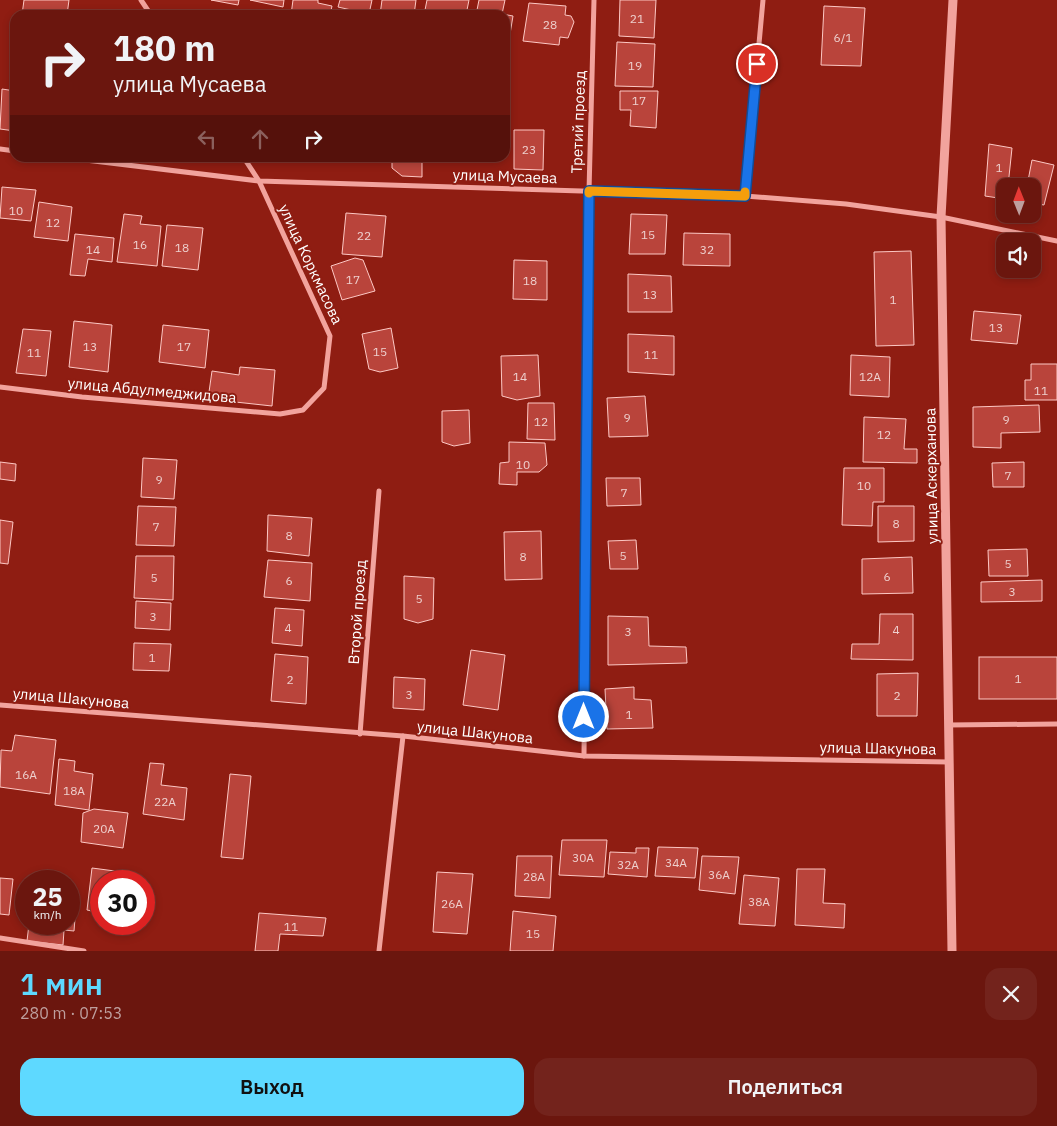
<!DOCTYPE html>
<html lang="ru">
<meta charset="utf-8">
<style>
body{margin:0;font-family:"IBM Plex Sans",sans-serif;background:#73231c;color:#f1f3f6;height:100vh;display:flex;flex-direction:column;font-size:19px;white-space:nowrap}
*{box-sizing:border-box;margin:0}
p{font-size:16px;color:#be9f9e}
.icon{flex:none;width:28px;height:28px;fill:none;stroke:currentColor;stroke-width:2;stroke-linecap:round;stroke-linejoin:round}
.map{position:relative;height:951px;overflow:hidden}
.side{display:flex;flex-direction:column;background:#6b160e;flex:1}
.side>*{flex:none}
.hud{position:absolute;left:10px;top:10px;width:500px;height:152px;border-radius:15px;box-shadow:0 2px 8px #0003,0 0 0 1px #7e352e;background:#6b160e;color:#f1f3f6;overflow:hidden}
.needle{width:32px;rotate:359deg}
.fabs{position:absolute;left:996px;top:178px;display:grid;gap:10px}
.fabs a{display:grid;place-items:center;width:45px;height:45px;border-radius:10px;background:#6b160e;box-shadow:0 2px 8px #0003,0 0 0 1px #7e352e;font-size:25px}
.speed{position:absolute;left:15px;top:870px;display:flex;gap:10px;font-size:25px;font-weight:700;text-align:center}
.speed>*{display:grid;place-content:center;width:65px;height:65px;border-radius:50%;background:#6b160e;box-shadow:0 2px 8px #0003,0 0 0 1px #7e352e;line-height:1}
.speed small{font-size:12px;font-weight:400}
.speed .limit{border:8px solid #d22;background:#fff;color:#111}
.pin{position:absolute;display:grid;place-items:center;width:42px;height:42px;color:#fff;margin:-21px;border:2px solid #fff;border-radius:50%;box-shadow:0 1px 5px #0007}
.me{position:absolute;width:55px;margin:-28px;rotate:0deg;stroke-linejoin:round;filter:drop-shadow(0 0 4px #0008)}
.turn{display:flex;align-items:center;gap:18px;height:105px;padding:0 20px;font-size:22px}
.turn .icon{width:65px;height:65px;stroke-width:2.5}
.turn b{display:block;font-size:35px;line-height:42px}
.lanes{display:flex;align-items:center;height:48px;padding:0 20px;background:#0003;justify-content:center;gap:25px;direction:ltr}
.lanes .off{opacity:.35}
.round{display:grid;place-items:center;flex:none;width:52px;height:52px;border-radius:15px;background:#73231c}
.overview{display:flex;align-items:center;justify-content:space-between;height:85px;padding:0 20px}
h1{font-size:30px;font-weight:600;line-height:38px;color:#5ed9ff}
.cta{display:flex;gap:10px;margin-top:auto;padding:10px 20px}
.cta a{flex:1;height:58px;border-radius:15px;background:#5ed9ff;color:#111;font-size:20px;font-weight:600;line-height:58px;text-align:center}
.cta a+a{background:#73231c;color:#f1f3f6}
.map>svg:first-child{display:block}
.building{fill:#b9443b;stroke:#fdc8c4}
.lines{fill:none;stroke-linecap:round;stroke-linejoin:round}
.minor{stroke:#f2a39d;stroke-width:5}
.tertiary{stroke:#f2a39d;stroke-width:9}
.route-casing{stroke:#114b97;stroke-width:12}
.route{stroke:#1a73e8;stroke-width:9}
.slow{stroke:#f59e0b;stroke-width:9}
.labels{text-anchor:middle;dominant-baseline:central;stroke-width:4;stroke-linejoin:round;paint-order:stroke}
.number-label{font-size:12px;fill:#eed0ce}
.street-label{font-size:15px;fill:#fff;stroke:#8f1d12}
</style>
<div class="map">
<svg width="1057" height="951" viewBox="0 0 1057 951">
<rect width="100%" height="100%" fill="#8f1d12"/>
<g class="building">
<path d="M24,0H69L67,15H22Z"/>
<path d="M211,0H239L238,5Z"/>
<path d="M250,0H284L283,7Z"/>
<path d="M293,0H318V3L332,6L330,15H291Z"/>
<path d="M340,0H372L369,14L338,7Z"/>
<path d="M382,0H416L414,15H380Z"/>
<path d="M427,0H469L466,15H424Z"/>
<path d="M479,0H505L502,14L513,16L509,40L505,39V15H476Z"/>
<path d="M620,0H656L654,38L619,36Z"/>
<path d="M529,3L566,6L565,15L571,16L574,22L568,38L560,37L559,45L523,41Z"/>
<path d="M824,6L865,8L861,66L821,65Z"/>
<path d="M617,42L655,44L653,87L615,86Z"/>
<path d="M2,89L15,91V131L0,129Z"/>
<path d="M620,91H658L656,128L630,126L631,110H620Z"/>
<path d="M514,130H544L543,170L514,169Z"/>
<path d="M989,144L1012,148L1008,186H1005V199L985,196Z"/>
<path d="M321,158H362V162L321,161Z"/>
<path d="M392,158H422V177L402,176L392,168Z"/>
<path d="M1032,160L1054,165L1044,205L1032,203V186H1027Z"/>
<path d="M2,187L36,190L31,221L0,218Z"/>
<path d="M39,202L72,207L68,241L34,237Z"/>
<path d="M346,213L386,216L382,257L342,254Z"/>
<path d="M124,214L142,216L140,224L161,226L157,266L117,262Z"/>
<path d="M631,214L667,215L665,254H629Z"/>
<path d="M167,225L203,228L198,270L162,266Z"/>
<path d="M684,233L730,234V266L683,265Z"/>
<path d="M75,234L114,238L112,262L88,259L85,276L70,275Z"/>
<path d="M911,251L914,345L876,346L874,252Z"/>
<path d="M355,258L363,260L375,291L342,300L331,266Z"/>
<path d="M514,260L547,261V300L513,299Z"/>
<path d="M628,274L671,276L672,312H628Z"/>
<path d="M974,311L1021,315L1017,344L971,340Z"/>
<path d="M74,321L112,325L108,372L69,367Z"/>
<path d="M163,325L209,330L205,368L159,362Z"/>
<path d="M391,328L398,368L380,372L369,369L362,334Z"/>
<path d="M23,329L51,331L46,376L16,373Z"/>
<path d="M628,334L674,336V375L628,372Z"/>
<path d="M538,355L540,396L517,400L502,396L501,356Z"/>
<path d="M851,355L890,357L889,397L850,395Z"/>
<path d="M1031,364H1057V400H1025V380H1031Z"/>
<path d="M240,367L275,370L272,406L208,399L212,371L239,375Z"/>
<path d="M645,396L648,436L609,437L607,398Z"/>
<path d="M528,403H554L555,440L527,439Z"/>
<path d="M1039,405L1040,432L1001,433V448L973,447V407Z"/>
<path d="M469,410L470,443L454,446L442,442V411Z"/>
<path d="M864,417L906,419L904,449H917V463L863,462Z"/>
<path d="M509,442L545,443L547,465L539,472H517V485L499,484L500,463L509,462Z"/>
<path d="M143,458L177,460L174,499L141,497Z"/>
<path d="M0,462L16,464L15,481L0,479Z"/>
<path d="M1024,462V487H993L992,463Z"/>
<path d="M844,468H884V502H873L872,526L842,525Z"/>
<path d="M606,478H640L641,505L607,506Z"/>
<path d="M138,506L176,507L174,546L136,545Z"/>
<path d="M878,506H914V541L878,542Z"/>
<path d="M268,515L312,518L309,556L267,551Z"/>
<path d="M0,520L13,522L8,564L0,563Z"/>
<path d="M541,531L542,579L505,580L504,532Z"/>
<path d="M636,540L638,569H610L608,541Z"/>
<path d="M1027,549L1028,576H989L988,550Z"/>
<path d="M136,556H174L173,600L134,598Z"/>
<path d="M912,557L913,593L862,594V559Z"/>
<path d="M268,560L312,563L310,601L264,597Z"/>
<path d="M404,576L434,578L433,619L418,623L404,619Z"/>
<path d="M1042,580V601L981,602V582Z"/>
<path d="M136,601L171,603L170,630L135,628Z"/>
<path d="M275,608L304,610L302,646L272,643Z"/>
<path d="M880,614H913V660L851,659L852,644H879Z"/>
<path d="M608,616L648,617L649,646L686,647L687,663L608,665Z"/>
<path d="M134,643L171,644L169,671L133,670Z"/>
<path d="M471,650L505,655L498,710L463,705Z"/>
<path d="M275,654L308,657L306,704L271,701Z"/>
<rect x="979" y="657" width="78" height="42"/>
<path d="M918,673L917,716H877V674Z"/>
<path d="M394,677L425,679L424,710L393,708Z"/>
<path d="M634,687V699L651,700L653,728L607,729L605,689Z"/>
<path d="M15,735L56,740L50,794L0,787L1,750L12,751Z"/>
<path d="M59,759L75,761L74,771L93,774L89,810L55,805Z"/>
<path d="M150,763L164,764L161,785L187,788L184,820L143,814Z"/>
<path d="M230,774L251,776L243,859L221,857Z"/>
<path d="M94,809L128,813L123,848L81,842L83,813Z"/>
<path d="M562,840H607L604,877L559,875Z"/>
<path d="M658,847L698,848L695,878L655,876Z"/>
<path d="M636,848H649L647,877L608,874L610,852L636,853Z"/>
<path d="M517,856H552L550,898L515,896Z"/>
<path d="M702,856L739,857L735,894L699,890Z"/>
<path d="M92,868L130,873L129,881H101V913L87,910Z"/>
<path d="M797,869H825L823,903L845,904L844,928L795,925Z"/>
<path d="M437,872L473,874L467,934L433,932Z"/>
<path d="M744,875L779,878L775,926L739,924Z"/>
<path d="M0,878L13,879L9,915L0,914Z"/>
<path d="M69,893L77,894L74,931L64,930L63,945L27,941L29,924H69Z"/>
<path d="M513,911L556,916L553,951H510Z"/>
<path d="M259,913L326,918L323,936L280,934L278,951H255Z"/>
</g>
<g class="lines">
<g class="minor">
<path d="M141,0L151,15"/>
<path d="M0,149L15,151"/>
<path d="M69,158L259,181L745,196L846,204L941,217L1057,241"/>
<path d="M745,196L763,0"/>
<path d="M0,387L82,397L280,414L303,410L324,388L330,336L259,181L244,158"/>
<path d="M0,705L403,736L584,756L949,762"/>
<path d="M948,725L1057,724"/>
<path d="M360,734L379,491"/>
<path d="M584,756L589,191L594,0"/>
<path d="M0,938L84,951"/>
<path d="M379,951L403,736"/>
</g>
<path class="tertiary" d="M952,951L941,217L953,0"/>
</g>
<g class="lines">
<g class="route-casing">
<path id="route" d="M584,717L589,191L745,196L757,64"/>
</g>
<use href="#route" class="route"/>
<path class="slow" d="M589,193V191L745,196V192"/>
</g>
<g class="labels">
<g class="number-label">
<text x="637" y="18">21</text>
<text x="550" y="24">28</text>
<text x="843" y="37">6/1</text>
<text x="635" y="65">19</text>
<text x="639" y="100">17</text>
<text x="529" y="149">23</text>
<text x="999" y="167">1</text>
<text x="16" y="210">10</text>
<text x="53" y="222">12</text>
<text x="648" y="234">15</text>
<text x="364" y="235">22</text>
<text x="140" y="244">16</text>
<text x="182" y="247">18</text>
<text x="93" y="249">14</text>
<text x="707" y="249">32</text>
<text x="353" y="279">17</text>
<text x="530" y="280">18</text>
<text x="650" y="294">13</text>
<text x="893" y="299">1</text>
<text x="996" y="327">13</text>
<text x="90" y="346">13</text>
<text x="184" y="346">17</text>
<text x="380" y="351">15</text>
<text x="34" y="352">11</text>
<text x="651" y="354">11</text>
<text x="520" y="376">14</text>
<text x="870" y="376">12А</text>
<text x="1041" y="390">11</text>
<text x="627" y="417">9</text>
<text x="1006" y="419">9</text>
<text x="541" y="421">12</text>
<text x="884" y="434">12</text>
<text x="523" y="464">10</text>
<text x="1008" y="475">7</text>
<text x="159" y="479">9</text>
<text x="864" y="485">10</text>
<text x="624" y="492">7</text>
<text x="896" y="523">8</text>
<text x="156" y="526">7</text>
<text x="289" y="535">8</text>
<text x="623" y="555">5</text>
<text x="523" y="556">8</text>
<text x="1008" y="563">5</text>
<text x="887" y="576">6</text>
<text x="154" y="577">5</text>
<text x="289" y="580">6</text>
<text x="1012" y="591">3</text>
<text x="419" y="598">5</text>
<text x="153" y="616">3</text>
<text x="288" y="627">4</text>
<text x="896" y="629">4</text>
<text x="628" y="631">3</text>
<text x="152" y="657">1</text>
<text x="1018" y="678">1</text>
<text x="290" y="679">2</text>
<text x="409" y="694">3</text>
<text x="897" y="695">2</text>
<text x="629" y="714">1</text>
<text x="26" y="774">16А</text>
<text x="74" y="790">18А</text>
<text x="165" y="801">22А</text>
<text x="104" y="828">20А</text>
<text x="583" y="857">30А</text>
<text x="676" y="862">34А</text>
<text x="628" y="864">32А</text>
<text x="719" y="874">36А</text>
<text x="534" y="876">28А</text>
<text x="759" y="901">38А</text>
<text x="452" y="903">26А</text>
<text x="291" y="926">11</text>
<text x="533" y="933">15</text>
</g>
<g class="street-label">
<text transform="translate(578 122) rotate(-88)">Третий проезд</text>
<text transform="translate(505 176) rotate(2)">улица Мусаева</text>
<text transform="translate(311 264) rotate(65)">улица Коркмасова</text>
<text transform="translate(152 390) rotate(5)">улица Абдулмеджидова</text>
<text transform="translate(931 476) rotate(-91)">улица Аскерханова</text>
<text transform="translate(357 612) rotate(-86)">Второй проезд</text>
<text transform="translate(71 698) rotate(5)">улица Шакунова</text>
<text transform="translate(475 732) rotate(6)">улица Шакунова</text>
<text transform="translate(878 748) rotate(1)">улица Шакунова</text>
</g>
</g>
</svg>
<div class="fabs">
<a><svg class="needle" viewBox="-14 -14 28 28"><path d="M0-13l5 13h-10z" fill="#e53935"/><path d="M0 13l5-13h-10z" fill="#be9f9e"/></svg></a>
<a><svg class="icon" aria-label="sound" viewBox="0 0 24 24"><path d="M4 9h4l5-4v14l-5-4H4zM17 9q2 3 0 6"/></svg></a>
</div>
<div class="speed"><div>25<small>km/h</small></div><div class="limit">30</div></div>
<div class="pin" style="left:757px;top:64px;background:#d93025"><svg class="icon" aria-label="arrive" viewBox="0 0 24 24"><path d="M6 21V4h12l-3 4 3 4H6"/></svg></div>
<svg class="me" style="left:584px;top:717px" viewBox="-20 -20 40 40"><circle r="17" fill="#1a73e8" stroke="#fff" stroke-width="3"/><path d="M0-11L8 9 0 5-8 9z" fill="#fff"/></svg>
<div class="hud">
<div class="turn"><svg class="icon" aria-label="right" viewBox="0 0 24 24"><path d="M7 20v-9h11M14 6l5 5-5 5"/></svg><div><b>180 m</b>улица Мусаева</div></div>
<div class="lanes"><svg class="icon off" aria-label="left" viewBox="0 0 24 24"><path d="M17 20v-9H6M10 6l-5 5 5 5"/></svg><svg class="icon off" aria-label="ahead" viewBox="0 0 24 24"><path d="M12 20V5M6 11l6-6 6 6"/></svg><svg class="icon" aria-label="right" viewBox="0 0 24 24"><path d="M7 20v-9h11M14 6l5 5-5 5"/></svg></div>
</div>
</div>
<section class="side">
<div class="overview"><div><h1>1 мин</h1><p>280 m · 07:53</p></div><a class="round"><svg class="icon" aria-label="close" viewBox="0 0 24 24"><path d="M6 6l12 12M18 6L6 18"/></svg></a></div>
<div class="cta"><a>Выход</a><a>Поделиться</a></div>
</section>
